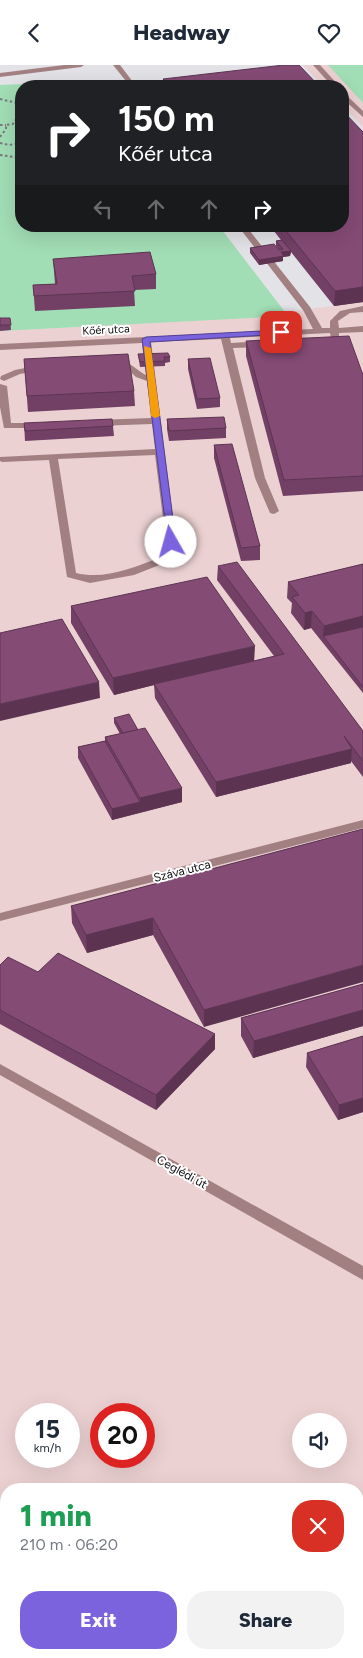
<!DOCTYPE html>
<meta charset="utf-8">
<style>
body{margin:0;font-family:Figtree,sans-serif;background:#f2f2f3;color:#1f2937;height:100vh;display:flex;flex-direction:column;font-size:19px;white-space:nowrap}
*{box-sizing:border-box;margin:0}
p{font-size:16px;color:#747a83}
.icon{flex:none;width:28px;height:28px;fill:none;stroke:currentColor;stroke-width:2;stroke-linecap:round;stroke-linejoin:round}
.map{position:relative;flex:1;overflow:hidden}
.drawer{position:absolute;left:0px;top:1418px;width:364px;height:176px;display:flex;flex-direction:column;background:#fff;border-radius:20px 20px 0 0;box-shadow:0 5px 20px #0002}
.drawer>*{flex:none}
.top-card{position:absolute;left:15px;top:15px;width:334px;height:152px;border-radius:20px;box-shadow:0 5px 20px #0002;background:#202124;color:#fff;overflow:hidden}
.tools{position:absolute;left:292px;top:1348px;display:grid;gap:10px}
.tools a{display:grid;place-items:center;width:55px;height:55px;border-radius:50%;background:#fff;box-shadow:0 5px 20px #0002;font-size:25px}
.speed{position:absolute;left:15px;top:1338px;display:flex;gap:10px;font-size:25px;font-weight:700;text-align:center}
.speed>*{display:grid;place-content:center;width:65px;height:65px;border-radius:50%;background:#fff;box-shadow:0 5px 20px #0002;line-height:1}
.speed small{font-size:12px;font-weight:400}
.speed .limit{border:8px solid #d22;background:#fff;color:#111}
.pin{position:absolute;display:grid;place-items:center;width:42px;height:42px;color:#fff;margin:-21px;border-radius:10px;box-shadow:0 2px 8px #0006}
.me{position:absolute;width:55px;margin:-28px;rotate:353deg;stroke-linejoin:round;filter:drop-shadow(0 0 4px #0008)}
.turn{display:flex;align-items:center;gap:18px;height:105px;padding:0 20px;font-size:22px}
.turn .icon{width:65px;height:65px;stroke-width:2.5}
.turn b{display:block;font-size:35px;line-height:42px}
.lanes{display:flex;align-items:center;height:48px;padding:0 20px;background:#0003;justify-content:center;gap:25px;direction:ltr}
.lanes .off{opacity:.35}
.round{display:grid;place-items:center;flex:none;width:52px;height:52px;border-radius:20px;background:#f2f2f3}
.head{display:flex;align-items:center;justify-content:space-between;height:85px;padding:0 20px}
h1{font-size:30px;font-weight:800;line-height:38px;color:#1e9e55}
.cta{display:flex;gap:10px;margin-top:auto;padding:10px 20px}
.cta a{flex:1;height:58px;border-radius:20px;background:#7c63de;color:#fff;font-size:20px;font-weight:800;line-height:58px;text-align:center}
.cta a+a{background:#f2f2f3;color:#1f2937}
header{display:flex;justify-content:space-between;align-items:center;height:65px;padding:0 20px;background:#fff;font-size:22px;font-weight:800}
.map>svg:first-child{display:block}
.industrial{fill:#ecd1d2;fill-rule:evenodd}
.green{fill:#a1ddb5}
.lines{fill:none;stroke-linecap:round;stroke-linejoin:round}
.path{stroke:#79797d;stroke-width:2;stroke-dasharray:2.5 2.5;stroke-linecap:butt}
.minor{fill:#a28082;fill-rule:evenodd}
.wall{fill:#724065}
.shaded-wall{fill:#5c3452}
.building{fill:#844b75;stroke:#5c3452}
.route{fill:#7c63de;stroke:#514090}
.slow{fill:#f59e0b}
.labels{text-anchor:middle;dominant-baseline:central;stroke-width:4;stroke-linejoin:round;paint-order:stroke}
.far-street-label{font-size:11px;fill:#0c0c0e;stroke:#fff}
.street-label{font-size:12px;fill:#0c0c0e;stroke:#fff}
</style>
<header><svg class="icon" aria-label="back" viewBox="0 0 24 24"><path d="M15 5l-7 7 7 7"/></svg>Headway<svg class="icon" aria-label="heart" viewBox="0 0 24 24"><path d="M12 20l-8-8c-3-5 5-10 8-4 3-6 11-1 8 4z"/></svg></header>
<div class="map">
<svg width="363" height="1593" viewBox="0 0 363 1593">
<rect width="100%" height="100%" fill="#e2e2e7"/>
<g class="industrial">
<path d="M303,0H328L363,38V62L343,41L342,21H323Z"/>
<path d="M363,237V1593H0V266L287,251L285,247ZM26,1349H69V1391H26ZM101,1349H144V1391H101ZM301,1356H339V1394H301ZM6,1424H358V1588H6Z"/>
</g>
<g class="green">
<path d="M328,0H363V38Z"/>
<path d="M102,16L107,21H21V161H219L288,251L0,266V20Z"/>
</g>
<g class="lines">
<g class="path">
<path d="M0,34L21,39"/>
<path d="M0,60H6"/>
<path d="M0,72L6,64V60L13,59L21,46"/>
<path d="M0,78L9,80L21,78"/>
<path d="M0,90L21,93"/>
</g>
<g class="minor">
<path d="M64,0H84L81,2L0,12V8Z"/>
<path d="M113,0H120L136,21H130Z"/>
<path d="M313,0H320L339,21H332Z"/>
<path d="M342,26L363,46V52L342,33Z"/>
<path d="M238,161H246L310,242L322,263H330V256L340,246L363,241V247L350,248L338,256L339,263L363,261V267L339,268V273L335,276L331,273L330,268L230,273L231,278L263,276L267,279L263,282L233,283L265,413L279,446L274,449L270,448L255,413L221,274L151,277L176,477L167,497L134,510L90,518L67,512L49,395L2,397L0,396V392L155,384L152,359L96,361L91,358L96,355L151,353L147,316L136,312L125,302L115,303L111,300C125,290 134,304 146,310L142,278L0,285V279L313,264L303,245ZM155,390L166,477L159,493C132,503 104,515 76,508L58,394Z"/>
<path d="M40,300L43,301V305L20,309L4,316L0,314L1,311L15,305Z"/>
<path d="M0,319L7,321L11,358H41L46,361L44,363H4L0,342Z"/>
<path d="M363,755V763L0,856V848Z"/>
<path d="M0,999L363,1201V1215L0,1010Z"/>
<rect x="0" y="1470" width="6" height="16"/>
</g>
</g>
<g class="wall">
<path d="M163,14L319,21H163Z"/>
<path d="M363,67V237L334,241L291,187L290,191L283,192V196L259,200L250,188V183L279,185L276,181V176L281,175L270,161H342Z"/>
<path d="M53,194L156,209V224L134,225L135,241L35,246L33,220L55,219Z"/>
<path d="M0,253H10L11,265L0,266Z"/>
<path d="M246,276L363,310V426L283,431L246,291Z"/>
<path d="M138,289L170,292V297L165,298V301L140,302Z"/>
<path d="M24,294L134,326L135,341L28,347Z"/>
<path d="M188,294L220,333V342L197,344L188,304Z"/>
<path d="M167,354L226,363V373L169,376L167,364Z"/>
<path d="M24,358L113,361L114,371L25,376Z"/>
<path d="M214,380L260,481V495L241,496L214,393Z"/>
<path d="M363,499V628L311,563L304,565L291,548L292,538L287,533L288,517Z"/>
<path d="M218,501L363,666V712L351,696V698L216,732L155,633L154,620L114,630L71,558V541L254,596L274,591L217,515Z"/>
<path d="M114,653L182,737L112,755L78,693V682L105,676V672L120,669L114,658Z"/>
<path d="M363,764L204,962L153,870L87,888L72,858L71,841Z"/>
<path d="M0,900L38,907L215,969V984L156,1045L0,959Z"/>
<path d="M363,919V961L253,993L241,971V953Z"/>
<path d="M363,971V1047L338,1055L306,1002L307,988Z"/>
<path d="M338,1588H358L363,1593H339Z"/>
</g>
<g class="shaded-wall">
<path d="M291,186L290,191L283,192V196L259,200V195L281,187Z"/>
<path d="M363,222V237L334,241L335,226Z"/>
<path d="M312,546L311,563L304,565L305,548Z"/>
<path d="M363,551V567L323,571L324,561Z"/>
<path d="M255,581L254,598L154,619V620L114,630L113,613Z"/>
<path d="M99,617L100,633L0,656V639Z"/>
<path d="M352,684L351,698L216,732V717Z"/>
<path d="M182,723V737L112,755V744L140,737V733Z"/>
<path d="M153,853V870L87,888L86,870Z"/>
<path d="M363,900V917L204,962V945Z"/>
<path d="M363,945V961L253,993L254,976Z"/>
<path d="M215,969V984L156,1045V1030Z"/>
<path d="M363,1033V1047L338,1055L339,1040Z"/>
</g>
<g class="building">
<path d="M284,0H299L319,21H169L163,14Z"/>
<path d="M342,45L363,67V222L335,226L282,161H342Z"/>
<path d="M282,175L291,186L281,187L284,191L259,195L250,183L274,179L279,185L283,184L276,176Z"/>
<path d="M150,187L156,209L132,211L135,226L34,231L33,220L57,219L53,194Z"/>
<path d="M0,253H10L11,260H0Z"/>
<path d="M349,271L363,310V411L284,415L246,276Z"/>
<path d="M168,288L170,292H164L165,296L140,297L138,289Z"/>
<path d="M128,289L134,326L27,331L24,294Z"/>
<path d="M210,293L220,333L197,334L188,294Z"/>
<path d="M224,352L226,363L169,366L167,354Z"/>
<path d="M112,354L113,361L25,366L24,358Z"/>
<path d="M232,379L260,481L241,483L214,380Z"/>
<path d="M237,497L363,666V696L344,671L352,684L216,717L154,619L284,589L218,501Z"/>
<path d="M363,499V551L324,561L312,546L305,548L292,532L299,530L288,517Z"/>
<path d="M207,512L255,581L113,613L71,541Z"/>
<path d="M62,554L99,617L0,639V568Z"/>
<path d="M363,562V622L323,571Z"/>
<path d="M129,649L138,665L123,668L114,653Z"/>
<path d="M145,663L182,723L140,733L105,672Z"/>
<path d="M105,676L140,737L112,744L78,682Z"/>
<path d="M363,764V900L204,945L153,853L86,870L71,841Z"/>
<path d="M58,888L215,969L156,1030L0,945V900L8,892L38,907Z"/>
<path d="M363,919V945L254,976L241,953Z"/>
<path d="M363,971V1033L339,1040L307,988Z"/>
<path d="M358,1481H363V1593H341L340,1588H358Z"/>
<path d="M77,1588H263V1593H76Z"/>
</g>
<path class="route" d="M281,265L285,267L284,269L150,277L176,477L171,480L168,479L142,274L146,272Z"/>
<path class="slow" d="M144,281L151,283L160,351L155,353L151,351Z"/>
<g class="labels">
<g class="far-street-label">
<text transform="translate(106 265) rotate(-3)">Kőér utca</text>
</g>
<g class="street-label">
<text transform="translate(182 806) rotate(-14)">Száva utca</text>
<text transform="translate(182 1107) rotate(29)">Ceglédi út</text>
</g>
</g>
</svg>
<div class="tools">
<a><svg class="icon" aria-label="sound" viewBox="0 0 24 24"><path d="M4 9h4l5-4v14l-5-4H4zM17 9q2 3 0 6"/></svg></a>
</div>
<div class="speed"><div>15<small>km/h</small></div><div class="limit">20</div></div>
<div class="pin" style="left:281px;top:267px;background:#d93025"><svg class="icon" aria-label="arrive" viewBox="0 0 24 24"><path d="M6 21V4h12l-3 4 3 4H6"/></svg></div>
<svg class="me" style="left:171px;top:477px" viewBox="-20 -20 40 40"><circle r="19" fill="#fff"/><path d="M0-13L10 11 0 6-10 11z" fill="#7c63de"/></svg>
<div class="top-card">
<div class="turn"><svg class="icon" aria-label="right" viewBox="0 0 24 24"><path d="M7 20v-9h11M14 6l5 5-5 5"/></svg><div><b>150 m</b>Kőér utca</div></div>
<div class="lanes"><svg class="icon off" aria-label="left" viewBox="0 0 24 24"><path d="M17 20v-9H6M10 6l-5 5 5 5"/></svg><svg class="icon off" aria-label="ahead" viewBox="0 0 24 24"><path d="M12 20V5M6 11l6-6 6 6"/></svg><svg class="icon off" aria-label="ahead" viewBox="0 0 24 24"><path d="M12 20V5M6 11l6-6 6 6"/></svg><svg class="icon" aria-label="right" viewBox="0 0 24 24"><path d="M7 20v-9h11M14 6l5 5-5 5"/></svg></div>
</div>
<section class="drawer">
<div class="head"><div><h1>1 min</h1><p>210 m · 06:20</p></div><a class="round" style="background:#d93025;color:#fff"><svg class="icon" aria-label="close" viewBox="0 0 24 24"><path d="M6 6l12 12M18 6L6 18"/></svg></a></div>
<div class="cta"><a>Exit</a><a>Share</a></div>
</section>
</div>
